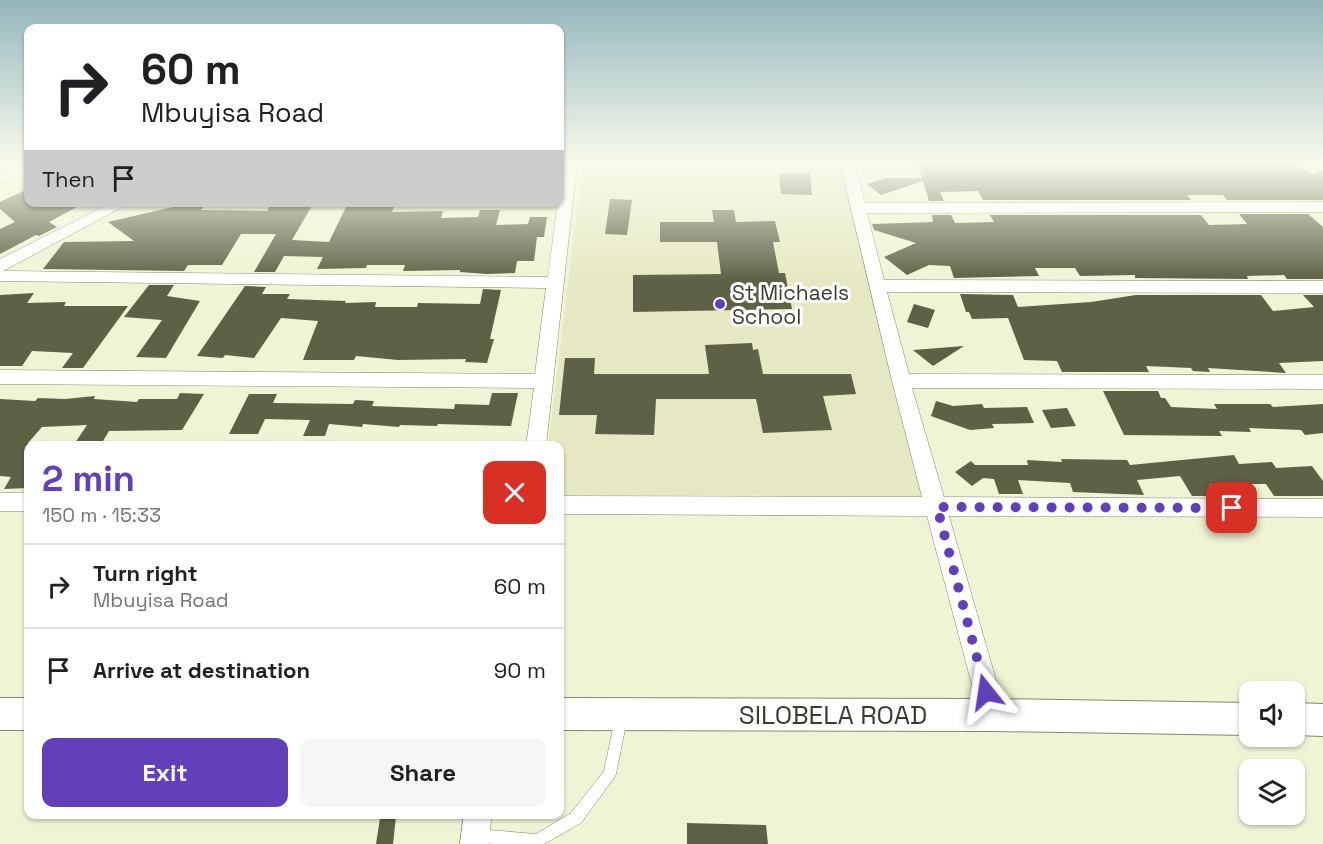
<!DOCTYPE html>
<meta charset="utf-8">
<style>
body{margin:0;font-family:"Space Grotesk",sans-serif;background:#f6f6f6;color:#202124;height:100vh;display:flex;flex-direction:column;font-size:22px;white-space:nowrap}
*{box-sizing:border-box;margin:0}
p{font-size:20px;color:#757577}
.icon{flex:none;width:33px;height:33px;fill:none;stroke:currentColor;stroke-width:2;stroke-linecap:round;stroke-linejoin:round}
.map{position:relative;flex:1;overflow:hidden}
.side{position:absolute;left:24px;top:441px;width:540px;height:378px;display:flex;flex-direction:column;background:#fff;border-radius:12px;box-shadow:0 2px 4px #0004}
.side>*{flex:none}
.hud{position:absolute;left:24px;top:24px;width:540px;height:183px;border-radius:12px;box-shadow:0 2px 4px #0004;background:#fff;color:#202124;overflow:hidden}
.controls{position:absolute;left:1239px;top:681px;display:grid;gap:12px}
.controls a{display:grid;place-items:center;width:66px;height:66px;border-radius:12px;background:#fff;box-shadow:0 2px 4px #0004;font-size:30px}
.pin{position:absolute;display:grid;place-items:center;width:51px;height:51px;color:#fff;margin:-26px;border-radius:12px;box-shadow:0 3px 9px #0006}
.me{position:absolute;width:66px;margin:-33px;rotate:345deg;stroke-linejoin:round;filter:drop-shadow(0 0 4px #0008)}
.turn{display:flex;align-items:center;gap:21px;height:126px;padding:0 18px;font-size:27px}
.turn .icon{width:78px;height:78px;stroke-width:2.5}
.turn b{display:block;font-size:42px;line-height:51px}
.then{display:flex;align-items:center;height:57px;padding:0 18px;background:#0003;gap:12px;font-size:22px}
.round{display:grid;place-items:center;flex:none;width:63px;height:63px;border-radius:12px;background:#f6f6f6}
.headline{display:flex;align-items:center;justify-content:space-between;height:102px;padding:0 18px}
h1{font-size:36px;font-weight:700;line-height:45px;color:#6140b9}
.action{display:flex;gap:12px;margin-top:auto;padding:12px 18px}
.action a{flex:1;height:69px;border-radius:12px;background:#6140b9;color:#fff;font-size:24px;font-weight:700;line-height:69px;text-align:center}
.action a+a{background:#f6f6f6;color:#202124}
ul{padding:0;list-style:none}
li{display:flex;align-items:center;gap:18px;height:84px;padding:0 18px;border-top:2px solid #e0e0e0}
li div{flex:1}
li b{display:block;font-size:22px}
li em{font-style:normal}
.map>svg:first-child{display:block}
.built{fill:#e6e8c3}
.building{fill:#5f6146}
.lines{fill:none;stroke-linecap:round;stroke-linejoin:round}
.service-casing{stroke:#85876b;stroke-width:1}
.minor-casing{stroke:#85876b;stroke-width:1}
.tertiary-casing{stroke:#85876b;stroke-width:2}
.service{fill:#fff;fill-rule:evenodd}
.minor{fill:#fff;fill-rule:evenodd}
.tertiary{fill:#fff;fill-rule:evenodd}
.route{stroke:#6140b9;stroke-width:10;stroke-dasharray:0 18}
.poi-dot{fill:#6140b9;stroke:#fff;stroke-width:2}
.labels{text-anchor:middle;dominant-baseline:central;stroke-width:6;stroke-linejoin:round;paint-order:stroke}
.poi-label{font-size:21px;fill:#3b3b2f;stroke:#fff;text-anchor:start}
.near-street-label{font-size:26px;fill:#3b3b2f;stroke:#fff}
</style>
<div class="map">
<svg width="1323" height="844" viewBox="0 0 1323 844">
<rect width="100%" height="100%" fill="#f1f3d5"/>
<path class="built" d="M583,162H841L923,496L560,495V446H548Z"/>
<g class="building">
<path d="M917,162H1289L1313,174L1323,170V200H1227L1223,195H1187L1191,200H983L978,191L940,192L944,201H929L923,181L881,195L867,184L886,178H922Z"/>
<path d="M779,173H810L812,195L781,194Z"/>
<path d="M28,189V202H86L49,222L57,227L39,236L36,235L0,254V229L15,222L0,209V202Z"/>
<path d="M610,199L632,200L627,235L605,234Z"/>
<path d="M271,204H313L292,240L329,242L346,207H394L392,212L443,211L441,218L478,217L480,210H500L496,225L528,224L530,217H547L544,237H537L534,261H517L515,273L487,274L460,272V270L403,271L405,265H367L366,268L317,269L323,257L284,256L275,272H254L276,234H241L222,265H188L184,271L43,269L64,242L134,241L108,222L177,206H204L201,210L267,211Z"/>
<path d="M712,210H734L736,222L775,221L780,242H773L779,273H785L792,309L633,312V275L721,274L717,242H660V222H714Z"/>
<path d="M1239,214H1308L1323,227V279H1287L1284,275L1247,276L1248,279L1135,278V275L1080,276L1075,268H1035L1039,276L954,278L950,266L929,265L907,275L884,257L916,243L874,230L872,224L933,222L932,215H951L955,223L994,222L990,215H1201L1209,225L1247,224Z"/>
<path d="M149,285H174L167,296L200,301L166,358L136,357L162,320L124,317Z"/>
<path d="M245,286L266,287L262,294H290L287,299L346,301L345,303L376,302L375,307H417L418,303L480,304L483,289L501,290L490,339H494L487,363L465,362L466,359L398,360L356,356L354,360H303L318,321L281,318L254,358L225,355L223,358L197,356Z"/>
<path d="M34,293L27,303L66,302L64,306H128L83,368H62L73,353L32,351L22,366H0V295Z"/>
<path d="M960,294L1013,295L1018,307L1091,302L1136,295H1261L1273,311L1314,307L1303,295H1323V361L1279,363L1286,373L1208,368L1210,372L1193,371L1191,368L1146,366L1149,372H1062L1057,361L1024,360L1008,318L972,319L969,312H966Z"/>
<path d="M914,304L935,310L928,328L907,322Z"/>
<path d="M752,343L753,350L758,349L763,374H851L856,394L823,396L832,430L763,433L756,399H656L654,435L595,434L597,415H559L565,358H595L594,374H709L705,345Z"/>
<path d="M964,346L933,366L913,350Z"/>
<path d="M1103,391H1158L1161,398H1165L1171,407L1217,409L1214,404H1270L1273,407L1323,404V433L1305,435L1301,430L1249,428L1251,432L1219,431L1222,436L1124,435Z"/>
<path d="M180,393L204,394L182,430L109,431L100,446H73L87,425L42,427L28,443V488L4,489L11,477L0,476V399L35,401L38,398L65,399L95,396L94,399L137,402L139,399H177Z"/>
<path d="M492,393H518L511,426L438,424L437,426L400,425L399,427L363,424L362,427L329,424L325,436H303L310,420L265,419L258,434H229L249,394H277L273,403L353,404L355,400L374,401L372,406L454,409L455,404L489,405Z"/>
<path d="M936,401L953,406L982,404L984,408L1027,407L1034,423L992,424L994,428L970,430L931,416Z"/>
<path d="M1067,408L1076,426L1051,428L1042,410Z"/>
<path d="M1234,455L1239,464L1272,462L1276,468L1312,466L1323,481V496H1274L1266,484H1210L1217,496H1192L1180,476L1137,480L1144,495L1073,492L1070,483L1018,480L1023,494H999L994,479L983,478L972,486L955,472L971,461L975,465H1028L1027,460L1062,462L1061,459L1127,460L1130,465Z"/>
<path d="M396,816L393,844H376L380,818Z"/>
<path d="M687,823L766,825L768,844H687Z"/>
</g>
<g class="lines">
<g class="service-casing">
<path id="service" d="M621,713L625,715L627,719L616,774L614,778L581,823L544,844H495L477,843L472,841L470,836L472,831L477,829L536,834L571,813L604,771L615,719L617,715Z"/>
</g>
<g class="minor-casing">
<g id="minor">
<path d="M563,162H577L546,446H526L534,388L0,384V370L535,374L546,288L0,281V259L113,202H132L3,271L548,277Z"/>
<path d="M840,162H854L865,203L1323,202V212L867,213L884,280L1323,281V293L887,292L909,374L1323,375V389L912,388L944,497L1323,499V517L949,516L1006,715L1002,724L993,728L984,724L980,715L927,516L560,514V496L922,497L892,381Z"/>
<path d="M28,163V172L0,184V175Z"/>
<rect x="0" y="493" width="28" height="18"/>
<path d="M464,814H492L488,844H460Z"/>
</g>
</g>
<g class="tertiary-casing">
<g id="tertiary">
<rect x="0" y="698" width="28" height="32"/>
<path d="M560,698L993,699L1250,703V735L993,731L560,730Z"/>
<path d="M1294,703L1323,704V736L1294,735Z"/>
</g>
</g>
<use href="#service" class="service"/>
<use href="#minor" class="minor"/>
<use href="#tertiary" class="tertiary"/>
</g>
<linearGradient id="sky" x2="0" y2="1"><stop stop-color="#94b6bd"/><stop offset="0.58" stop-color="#f9faec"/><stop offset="1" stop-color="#f9faec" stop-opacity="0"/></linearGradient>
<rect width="1323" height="280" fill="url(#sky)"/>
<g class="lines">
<path class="route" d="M986,692L937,507L1232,508"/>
</g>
<circle class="poi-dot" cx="720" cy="304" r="6"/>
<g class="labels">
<g class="poi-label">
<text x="732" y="292">St Michaels<tspan x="732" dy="24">School</tspan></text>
</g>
<g class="near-street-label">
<text x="833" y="715">SILOBELA ROAD</text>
</g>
</g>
</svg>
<div class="controls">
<a><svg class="icon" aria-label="sound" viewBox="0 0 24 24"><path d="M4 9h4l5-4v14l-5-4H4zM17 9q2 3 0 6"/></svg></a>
<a><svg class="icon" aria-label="layers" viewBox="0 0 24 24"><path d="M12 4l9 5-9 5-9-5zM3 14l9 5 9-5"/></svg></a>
</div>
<div class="pin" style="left:1232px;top:508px;background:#d93025"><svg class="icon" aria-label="arrive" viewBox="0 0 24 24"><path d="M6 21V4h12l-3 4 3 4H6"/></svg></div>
<svg class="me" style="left:986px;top:692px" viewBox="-20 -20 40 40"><path d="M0-17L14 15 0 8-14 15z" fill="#6140b9" stroke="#fff" stroke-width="4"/></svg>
<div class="hud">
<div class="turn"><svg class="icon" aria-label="right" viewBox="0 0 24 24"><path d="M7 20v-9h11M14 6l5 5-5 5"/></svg><div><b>60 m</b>Mbuyisa Road</div></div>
<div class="then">Then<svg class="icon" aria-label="arrive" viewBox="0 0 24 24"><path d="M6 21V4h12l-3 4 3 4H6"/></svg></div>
</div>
<section class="side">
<div class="headline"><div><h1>2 min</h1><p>150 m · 15:33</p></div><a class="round" style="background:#d93025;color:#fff"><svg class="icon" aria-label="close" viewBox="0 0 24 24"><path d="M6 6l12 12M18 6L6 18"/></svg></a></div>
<ul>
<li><svg class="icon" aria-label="right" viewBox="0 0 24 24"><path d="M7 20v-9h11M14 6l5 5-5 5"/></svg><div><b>Turn right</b><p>Mbuyisa Road</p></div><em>60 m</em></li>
<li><svg class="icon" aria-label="arrive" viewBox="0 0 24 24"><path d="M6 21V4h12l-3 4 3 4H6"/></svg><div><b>Arrive at destination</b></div><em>90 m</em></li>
</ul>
<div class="action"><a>Exit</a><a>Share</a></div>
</section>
</div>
